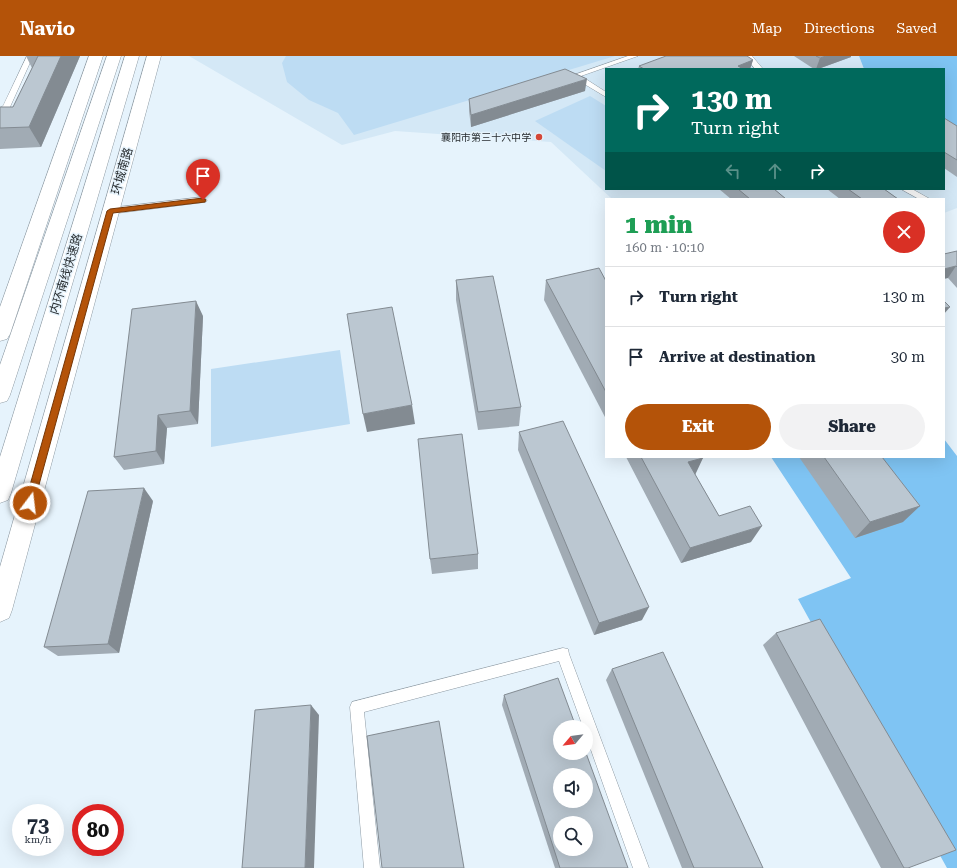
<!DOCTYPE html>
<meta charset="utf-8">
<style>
body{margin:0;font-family:"Roboto Serif","Noto Sans SC",serif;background:#f2f2f3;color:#1f2937;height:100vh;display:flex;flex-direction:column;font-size:15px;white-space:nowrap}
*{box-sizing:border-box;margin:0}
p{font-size:13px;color:#747a83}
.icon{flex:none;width:22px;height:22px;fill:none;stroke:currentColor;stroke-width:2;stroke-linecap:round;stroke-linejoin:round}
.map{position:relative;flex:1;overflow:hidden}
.panel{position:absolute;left:605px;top:142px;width:340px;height:260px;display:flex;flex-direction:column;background:#fff;border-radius:0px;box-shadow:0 4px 16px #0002}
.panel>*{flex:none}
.guide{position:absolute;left:605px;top:12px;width:340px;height:122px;border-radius:0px;box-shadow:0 4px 16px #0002;background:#00695c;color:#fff;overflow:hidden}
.needle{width:26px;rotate:241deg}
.tools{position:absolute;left:553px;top:664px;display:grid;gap:8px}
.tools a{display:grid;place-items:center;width:40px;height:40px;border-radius:50%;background:#fff;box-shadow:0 4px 16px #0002;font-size:20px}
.speed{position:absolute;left:12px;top:748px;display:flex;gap:8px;font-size:20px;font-weight:700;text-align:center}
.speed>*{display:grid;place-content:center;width:52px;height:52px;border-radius:50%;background:#fff;box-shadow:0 4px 16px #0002;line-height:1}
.speed small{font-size:10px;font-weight:400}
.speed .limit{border:6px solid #d22;background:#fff;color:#111}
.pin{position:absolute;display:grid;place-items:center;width:34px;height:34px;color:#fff;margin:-41px -17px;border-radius:50% 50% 50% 0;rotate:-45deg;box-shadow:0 0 4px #0007}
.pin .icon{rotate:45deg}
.me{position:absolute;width:44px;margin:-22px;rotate:15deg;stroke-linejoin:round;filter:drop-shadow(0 0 3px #0008)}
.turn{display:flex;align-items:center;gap:14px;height:84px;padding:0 20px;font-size:18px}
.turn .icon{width:52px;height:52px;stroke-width:2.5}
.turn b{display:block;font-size:28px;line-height:34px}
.lanes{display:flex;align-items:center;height:38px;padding:0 20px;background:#0003;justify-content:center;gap:20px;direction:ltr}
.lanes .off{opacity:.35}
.round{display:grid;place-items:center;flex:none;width:42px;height:42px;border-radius:21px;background:#f2f2f3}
.overview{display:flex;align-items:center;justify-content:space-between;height:68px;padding:0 20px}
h1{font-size:24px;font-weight:800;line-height:30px;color:#1e9e55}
.cta{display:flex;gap:8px;margin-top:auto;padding:8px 20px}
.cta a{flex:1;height:46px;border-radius:24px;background:#b45309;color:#fff;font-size:16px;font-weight:800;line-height:46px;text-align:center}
.cta a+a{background:#f2f2f3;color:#1f2937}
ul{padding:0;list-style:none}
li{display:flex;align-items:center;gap:12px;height:60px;padding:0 20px;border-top:1px solid #e0e1e3}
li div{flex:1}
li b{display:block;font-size:15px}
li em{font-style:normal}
header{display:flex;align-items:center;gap:24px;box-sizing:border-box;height:56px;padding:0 20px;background:#b45309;color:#fff}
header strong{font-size:19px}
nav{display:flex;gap:22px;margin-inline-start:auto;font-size:14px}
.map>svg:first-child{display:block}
.built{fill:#d4e8f6}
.green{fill:#bddcf3}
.forest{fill:#7fc4f3}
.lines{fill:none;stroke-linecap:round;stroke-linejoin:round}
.service-casing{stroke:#8f9ba4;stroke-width:1}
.trunk-casing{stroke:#8f9ba4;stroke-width:1}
.service{fill:#fff;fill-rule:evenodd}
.trunk{fill:#fff;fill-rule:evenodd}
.wall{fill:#a1abb4}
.shaded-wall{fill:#838b92}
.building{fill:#bbc7d1;stroke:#838b92;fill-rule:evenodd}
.route{fill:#b45309;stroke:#753606}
.poi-dot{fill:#d44737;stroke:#e6f3fc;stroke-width:1.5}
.labels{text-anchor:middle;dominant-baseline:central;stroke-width:3;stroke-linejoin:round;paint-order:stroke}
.far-poi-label{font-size:10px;fill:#282d30;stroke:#e6f3fc;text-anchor:end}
.street-label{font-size:12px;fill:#282d30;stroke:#e6f3fc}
</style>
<header>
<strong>Navio</strong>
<nav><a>Map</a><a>Directions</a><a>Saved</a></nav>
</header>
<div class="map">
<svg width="957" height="812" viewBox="0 0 957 812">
<rect width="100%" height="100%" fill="#e6f3fc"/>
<path class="built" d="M189,0H859L864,13H606V133H944V66L957,75V152L944,157V143H612L551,86L395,75L342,89Z"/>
<g class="green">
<path d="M286,0H615L354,79L338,57L309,44L287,26L282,7Z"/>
<path d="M590,40L606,50V115L535,65Z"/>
<path d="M340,294L350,368L211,391V313Z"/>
</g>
<g class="forest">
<path d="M859,0H957V75L944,66V13H864Z"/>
<path d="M944,383L957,400V812H947L798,543L851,522L771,401H944Z"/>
</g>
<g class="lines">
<g class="service-casing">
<g id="service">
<path d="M27,0H33L10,51L0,58V52L3,50Z"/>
<path d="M628,0H638L581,20L606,36V41L571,20Z"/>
<path d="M745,0H752L763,13H755Z"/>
<path d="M901,133H912L930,143H919Z"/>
<path d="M203,141L207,144L206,146L110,158L106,155L110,152Z"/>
<path d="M563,592L568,593L569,598L649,812H633L586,680V671H583L559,605L364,656L380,812H364L350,651L352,646Z"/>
</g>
</g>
<g class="trunk-casing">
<g id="trunk">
<path d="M89,0H103L10,278L7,283L0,285V251Z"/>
<path d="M107,0H121L10,339L7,345L0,347V309Z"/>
<path d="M125,0H139L11,437L8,444L0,447V401Z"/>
<path d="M147,0H161L12,554L9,562L0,566V511Z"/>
</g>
</g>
<use href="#service" class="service"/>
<use href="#trunk" class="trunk"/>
</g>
<g class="wall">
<path d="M26,0H80L41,91L0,93V51H13L32,12Z"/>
<path d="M794,0H851V1L818,13H814Z"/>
<path d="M753,4L750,13H638L639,10Z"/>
<path d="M585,35L471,71L469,55V43Z"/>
<path d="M944,62L957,70V121L944,112Z"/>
<path d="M719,133H774L786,143H731Z"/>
<path d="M827,133H884L898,143H840Z"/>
<path d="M957,195V232L948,222Z"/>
<path d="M456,224L521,351L519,370L478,374L456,244Z"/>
<path d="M546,224L606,225V363L544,244Z"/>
<path d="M203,260L198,368L167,372L164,408L124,414L114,401Z"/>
<path d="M519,376L642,564L594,579L518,394Z"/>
<path d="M626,401H703L695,418L719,460L751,486L681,507Z"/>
<path d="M799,401H882L903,466L855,482Z"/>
<path d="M153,445L119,597L58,600L44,591Z"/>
<path d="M478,498V513L432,518L430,503Z"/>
<path d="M776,577L908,812H881L763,589Z"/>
<path d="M612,613L763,812H682L606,624Z"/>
<path d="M504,639L628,812H555L502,649Z"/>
</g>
<g class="shaded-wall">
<path d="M61,0H80L41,91L29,71Z"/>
<path d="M826,0H851V1L818,13H816L820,2Z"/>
<path d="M753,4L750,13H737L738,10Z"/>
<path d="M587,23L585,35L471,71V59Z"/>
<path d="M956,210L948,222L944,223V213Z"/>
<path d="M196,245L203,260L198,368L190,355Z"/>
<path d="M950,251L944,258V252Z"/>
<path d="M412,349L415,368L367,376L363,358Z"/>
<path d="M158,359L167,372L164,408L156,395Z"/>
<path d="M703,402L695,419L688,406Z"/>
<path d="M144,432L153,445L119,597L108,588Z"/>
<path d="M920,450L903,466L855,482L870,466Z"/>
<path d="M762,470L751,486L681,507L690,492Z"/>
<path d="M649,551L642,564L594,579L599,567Z"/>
<path d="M311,649L319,659L314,812H305Z"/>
</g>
<g class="building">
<path d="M38,0H61L29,71L0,72V51H13Z"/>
<path d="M666,0H747L753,4L738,10L743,13H644L639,10Z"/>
<path d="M816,0H826L820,2Z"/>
<path d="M565,13L587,23L471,59L469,43Z"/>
<path d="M944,62L957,70V104L944,96Z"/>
<path d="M738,133H774L786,143H750Z"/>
<path d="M848,133H884L898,143H862Z"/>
<path d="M957,195V211L956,210L944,213V198Z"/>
<path d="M599,212L606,225V336L546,224Z"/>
<path d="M493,220L521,351L478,356L456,224Z"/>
<path d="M196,245L190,355L158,359L156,395L114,401L132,253Z"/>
<path d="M944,245L950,251L944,252Z"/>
<path d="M392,251L412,349L363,358L347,258Z"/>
<path d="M563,365L649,551L599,567L519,376Z"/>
<path d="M462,378L478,498L430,503L418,383Z"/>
<path d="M641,401H703V402L688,406L719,460L750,450L762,470L690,492Z"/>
<path d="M824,401H882L920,450L870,466Z"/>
<path d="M144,432L108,588L44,591L88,435Z"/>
<path d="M820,563L956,794L908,812H904L776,577Z"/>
<path d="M663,596L763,812H694L612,613Z"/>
<path d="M558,622L576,671H560V697H586L628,812H560L504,639ZM560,719H586V745H560ZM560,767H586V793H560Z"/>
<path d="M311,649L305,812H242L255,654Z"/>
<path d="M439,665L464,812H382L367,680Z"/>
</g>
<path class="route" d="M203,142L206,144L205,146L113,157L34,447L33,450L30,451L26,450L25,447L107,155L110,153Z"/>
<circle class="poi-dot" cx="539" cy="81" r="4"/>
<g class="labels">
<g class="far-poi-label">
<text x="531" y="81">襄阳市第三十六中学</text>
</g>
<g class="street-label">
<text transform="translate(122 115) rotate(-74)">环城南路</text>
<text transform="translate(66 218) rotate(-73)">内环南线快速路</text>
</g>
</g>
</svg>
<div class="tools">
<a><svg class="needle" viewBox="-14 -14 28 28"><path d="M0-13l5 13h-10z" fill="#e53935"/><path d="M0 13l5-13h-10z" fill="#747a83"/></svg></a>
<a><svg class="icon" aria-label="sound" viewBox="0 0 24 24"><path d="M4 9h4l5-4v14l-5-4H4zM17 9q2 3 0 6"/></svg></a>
<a><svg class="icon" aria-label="search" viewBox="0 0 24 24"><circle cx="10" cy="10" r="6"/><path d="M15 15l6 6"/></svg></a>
</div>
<div class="speed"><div>73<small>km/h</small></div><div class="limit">80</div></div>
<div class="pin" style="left:203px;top:144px;background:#d93025"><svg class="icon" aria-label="arrive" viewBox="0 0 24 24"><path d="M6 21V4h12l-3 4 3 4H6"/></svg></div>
<svg class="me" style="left:30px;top:447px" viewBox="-20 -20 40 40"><circle r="17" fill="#b45309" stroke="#fff" stroke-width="3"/><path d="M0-11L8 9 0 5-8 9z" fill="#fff"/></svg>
<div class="guide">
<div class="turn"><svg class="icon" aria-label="right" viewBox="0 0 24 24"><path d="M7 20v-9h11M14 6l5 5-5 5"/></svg><div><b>130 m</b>Turn right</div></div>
<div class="lanes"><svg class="icon off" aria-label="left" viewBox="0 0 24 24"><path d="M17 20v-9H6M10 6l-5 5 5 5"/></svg><svg class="icon off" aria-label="ahead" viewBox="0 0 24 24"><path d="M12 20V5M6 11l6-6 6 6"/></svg><svg class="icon" aria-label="right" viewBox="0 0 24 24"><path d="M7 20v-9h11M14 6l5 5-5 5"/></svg></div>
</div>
<section class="panel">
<div class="overview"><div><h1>1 min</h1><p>160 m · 10:10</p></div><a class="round" style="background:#d93025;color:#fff"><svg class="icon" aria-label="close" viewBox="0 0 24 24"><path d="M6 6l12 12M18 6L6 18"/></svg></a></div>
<ul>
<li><svg class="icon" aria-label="right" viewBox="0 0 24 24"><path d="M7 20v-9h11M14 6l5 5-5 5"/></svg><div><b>Turn right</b></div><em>130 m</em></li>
<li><svg class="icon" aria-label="arrive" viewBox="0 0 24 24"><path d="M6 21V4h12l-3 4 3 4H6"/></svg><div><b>Arrive at destination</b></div><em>30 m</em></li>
</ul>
<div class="cta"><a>Exit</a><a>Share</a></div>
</section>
</div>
